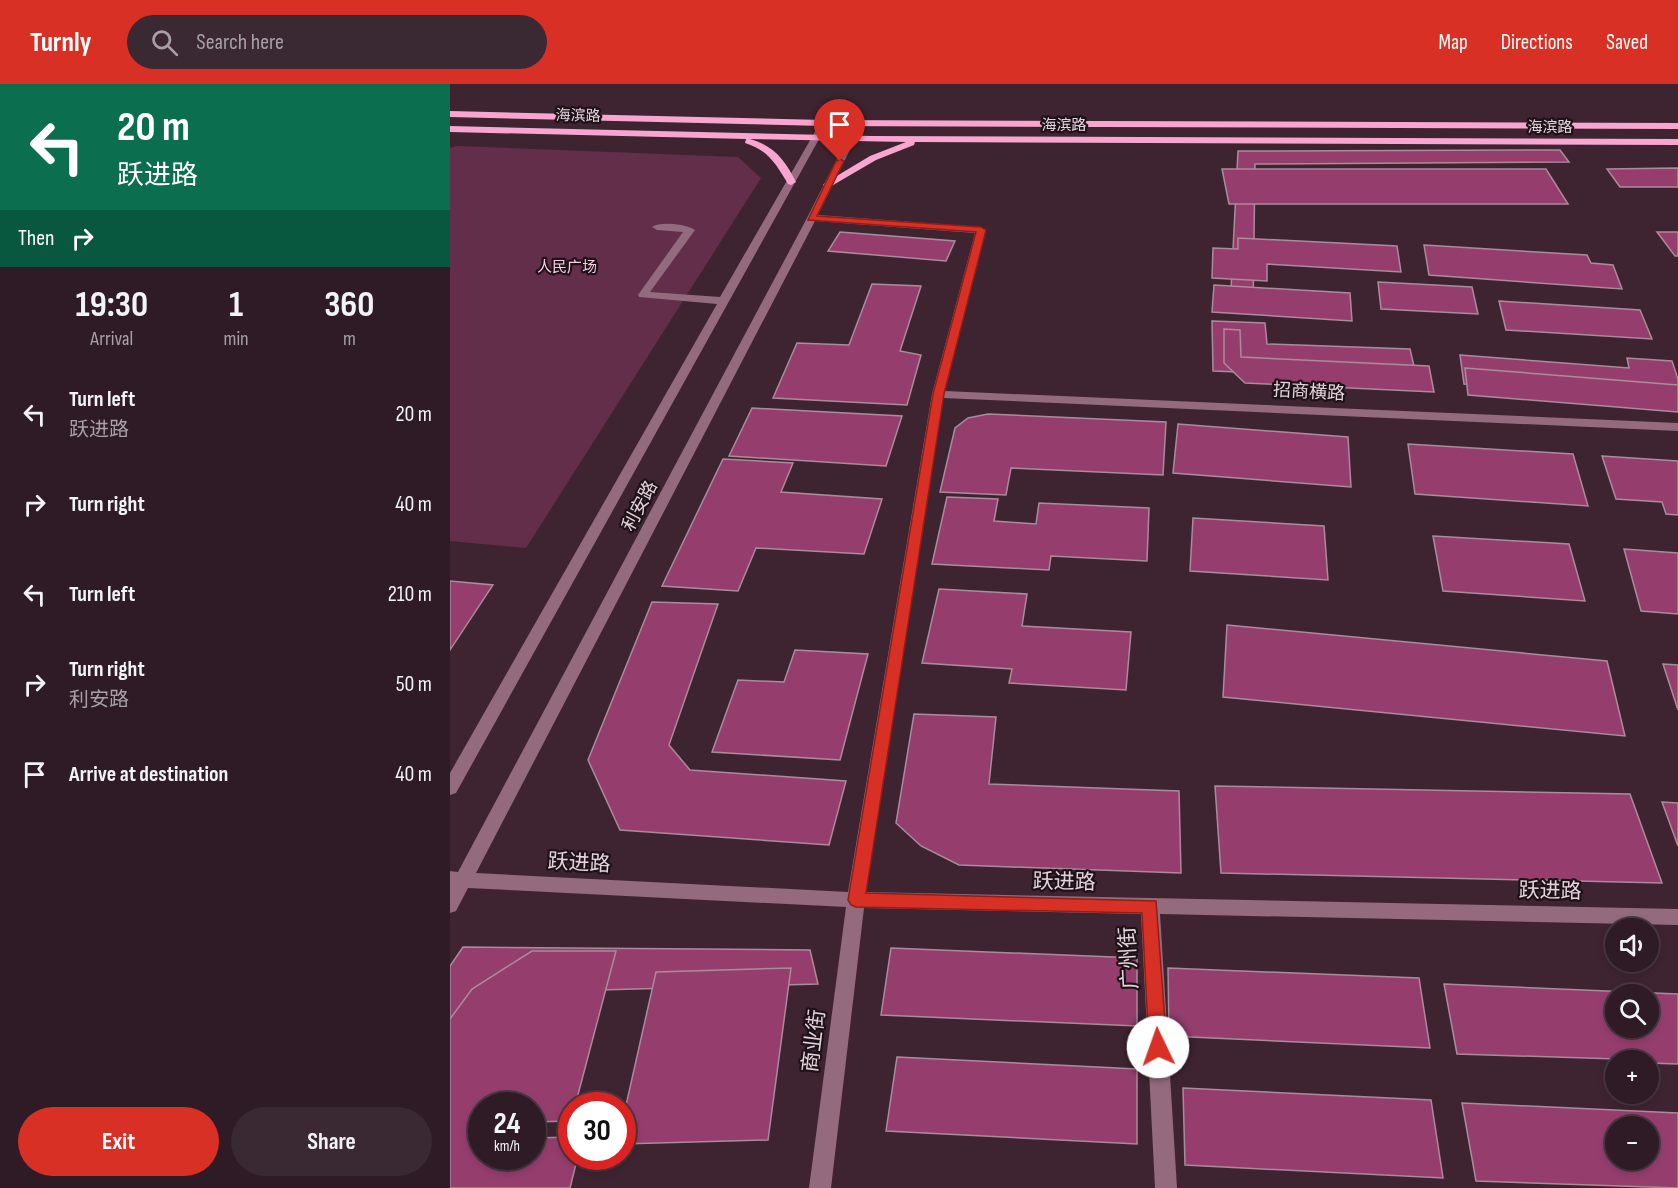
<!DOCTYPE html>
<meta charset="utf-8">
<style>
body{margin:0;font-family:"Sofia Sans Condensed","Noto Sans SC",sans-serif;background:#3a2832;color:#f1f3f6;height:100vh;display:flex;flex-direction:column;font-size:22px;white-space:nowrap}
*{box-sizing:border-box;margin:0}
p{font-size:20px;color:#a7a1a7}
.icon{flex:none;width:33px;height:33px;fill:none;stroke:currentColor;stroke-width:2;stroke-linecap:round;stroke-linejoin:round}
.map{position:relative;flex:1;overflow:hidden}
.sheet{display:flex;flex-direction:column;background:#2e1b25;width:450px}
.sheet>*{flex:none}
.hud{background:#0b6e4f;color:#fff;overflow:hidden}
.controls{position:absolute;left:1155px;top:834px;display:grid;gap:12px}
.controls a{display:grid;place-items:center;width:54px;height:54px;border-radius:50%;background:#2e1b25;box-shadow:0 3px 9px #0003,0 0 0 2px #493942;font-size:30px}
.speed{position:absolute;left:18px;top:1008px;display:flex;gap:12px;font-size:30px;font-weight:700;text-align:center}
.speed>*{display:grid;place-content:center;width:78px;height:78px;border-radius:50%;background:#2e1b25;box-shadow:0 3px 9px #0003,0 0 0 2px #493942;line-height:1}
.speed small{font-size:15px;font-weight:400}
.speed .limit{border:9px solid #d22;background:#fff;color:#111}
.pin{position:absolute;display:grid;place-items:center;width:51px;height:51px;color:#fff;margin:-62px -26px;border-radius:50% 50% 50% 0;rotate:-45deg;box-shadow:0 0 6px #0007}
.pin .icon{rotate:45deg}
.me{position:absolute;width:66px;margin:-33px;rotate:357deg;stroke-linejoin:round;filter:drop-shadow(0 0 4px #0008)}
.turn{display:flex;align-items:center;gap:21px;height:126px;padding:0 18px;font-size:27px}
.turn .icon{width:78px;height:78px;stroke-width:2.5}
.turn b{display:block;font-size:42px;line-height:51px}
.then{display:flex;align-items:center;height:57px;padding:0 18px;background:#0003;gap:12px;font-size:22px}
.eta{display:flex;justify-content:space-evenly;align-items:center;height:102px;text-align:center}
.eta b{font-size:36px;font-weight:700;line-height:42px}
.action{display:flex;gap:12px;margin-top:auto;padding:12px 18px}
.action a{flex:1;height:69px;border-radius:36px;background:#d93025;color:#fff;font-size:24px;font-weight:700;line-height:69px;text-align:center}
.action a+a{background:#3a2832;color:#f1f3f6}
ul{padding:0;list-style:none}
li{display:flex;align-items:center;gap:18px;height:90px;padding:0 18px}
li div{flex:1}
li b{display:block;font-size:22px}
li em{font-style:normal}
header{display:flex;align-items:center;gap:36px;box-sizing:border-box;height:84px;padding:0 30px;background:#d93025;color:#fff}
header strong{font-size:28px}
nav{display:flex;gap:33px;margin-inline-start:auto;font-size:21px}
.search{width:420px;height:54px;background:#3a2832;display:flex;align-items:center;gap:15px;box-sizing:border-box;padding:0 21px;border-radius:33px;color:#a7a1a7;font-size:22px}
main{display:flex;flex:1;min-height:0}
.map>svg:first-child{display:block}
.green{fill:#632e4a}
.pier{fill:#3e2431}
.building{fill:#953e6e;stroke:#ab8b9a;stroke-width:1.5;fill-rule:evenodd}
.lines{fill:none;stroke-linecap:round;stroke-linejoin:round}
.minor{fill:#936a7e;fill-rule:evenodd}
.major{fill:#f8a5cf;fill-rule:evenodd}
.route{fill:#d93025;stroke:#8d1f18;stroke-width:1.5}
.labels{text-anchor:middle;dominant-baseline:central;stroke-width:4.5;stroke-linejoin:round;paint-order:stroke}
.far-street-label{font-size:15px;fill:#e6d4dc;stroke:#1d1217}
.far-park-label{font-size:15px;fill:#fdcbe3;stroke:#1d1217}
.street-label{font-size:18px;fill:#e6d4dc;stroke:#1d1217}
.near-street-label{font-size:21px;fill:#e6d4dc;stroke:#1d1217}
</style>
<header>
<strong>Turnly</strong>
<div class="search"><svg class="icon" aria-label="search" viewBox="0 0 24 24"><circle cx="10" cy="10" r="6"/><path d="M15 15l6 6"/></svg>Search here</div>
<nav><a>Map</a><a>Directions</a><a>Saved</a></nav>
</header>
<main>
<section class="sheet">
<div class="hud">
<div class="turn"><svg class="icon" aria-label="left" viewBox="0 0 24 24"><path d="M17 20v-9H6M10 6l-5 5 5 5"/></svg><div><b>20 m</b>跃进路</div></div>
<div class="then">Then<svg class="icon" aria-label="right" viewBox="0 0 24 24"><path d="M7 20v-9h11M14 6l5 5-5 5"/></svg></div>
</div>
<div class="eta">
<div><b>19:30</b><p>Arrival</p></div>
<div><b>1</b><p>min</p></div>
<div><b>360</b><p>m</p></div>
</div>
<ul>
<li><svg class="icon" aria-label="left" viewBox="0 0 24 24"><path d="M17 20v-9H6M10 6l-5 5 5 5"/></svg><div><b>Turn left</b><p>跃进路</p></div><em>20 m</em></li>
<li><svg class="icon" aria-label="right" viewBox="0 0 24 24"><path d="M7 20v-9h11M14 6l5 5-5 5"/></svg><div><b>Turn right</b></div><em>40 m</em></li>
<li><svg class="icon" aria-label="left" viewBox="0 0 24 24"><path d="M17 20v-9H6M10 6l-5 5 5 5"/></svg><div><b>Turn left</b></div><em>210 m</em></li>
<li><svg class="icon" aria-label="right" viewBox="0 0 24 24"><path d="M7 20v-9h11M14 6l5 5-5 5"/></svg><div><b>Turn right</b><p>利安路</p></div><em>50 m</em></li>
<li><svg class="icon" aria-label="arrive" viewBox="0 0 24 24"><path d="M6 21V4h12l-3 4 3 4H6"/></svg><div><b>Arrive at destination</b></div><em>40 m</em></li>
</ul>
<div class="action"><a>Exit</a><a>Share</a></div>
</section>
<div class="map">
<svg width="1228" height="1104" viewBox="0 0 1228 1104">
<rect width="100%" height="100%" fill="#3e2431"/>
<path class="green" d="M7,62L288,73L311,94L76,464L0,457V64Z"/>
<g class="pier">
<path d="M773,0H1039L1044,6Z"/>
<path d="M1134,0H1228V5L1137,3Z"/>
</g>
<g class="building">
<path d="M1110,66L1119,78L805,80L803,227L780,225L788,67Z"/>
<path d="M1228,84V103H1170L1157,85Z"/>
<path d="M772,85H1096L1118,120H779Z"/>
<path d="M390,148L505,157L496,177L378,167Z"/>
<path d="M1207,148H1228V172H1225Z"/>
<path d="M788,154L947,162L951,188L817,180V197L762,194L763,164L788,165Z"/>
<path d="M974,161L1137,171L1141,179L1163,181L1172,205L979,191Z"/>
<path d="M928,198L1022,203L1028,230L931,225Z"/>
<path d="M422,200L471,202L450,267L471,271L457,321L323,314L347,259L399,261Z"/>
<path d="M764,201L900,209L902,237L762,228Z"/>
<path d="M1049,217L1190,226L1202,255L1056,246Z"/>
<path d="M762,237L815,239L817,260L960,265L967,295L763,287Z"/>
<path d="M774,245L790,246L791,273L979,282L984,308L795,299L774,279Z"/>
<path d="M1010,271L1179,284L1177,274L1222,277L1228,295V308L1211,307L1214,316L1014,300Z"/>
<path d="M1015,284L1228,301V328L1018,311Z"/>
<path d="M302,324L452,332L436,382L279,372Z"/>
<path d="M538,330L716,338L713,391L561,384L556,411L490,408L505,344L518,334Z"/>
<path d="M728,340L898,353L901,403L723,389Z"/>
<path d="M958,360L1123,370L1138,422L965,410Z"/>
<path d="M1152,372L1228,377V431L1216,430L1212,418L1166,415Z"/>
<path d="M273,375L343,379L331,408L432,415L414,470L306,464L288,507L212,502Z"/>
<path d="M497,413L548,415L544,437L586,440L589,419L699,424L697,477L601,472L599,486L482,480Z"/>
<path d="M743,434L874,442L878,496L740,487Z"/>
<path d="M983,452L1119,460L1135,517L993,507Z"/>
<path d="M1174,465L1228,469V530L1191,527Z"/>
<path d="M0,497L43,501L0,566Z"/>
<path d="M489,505L577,510L572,542L681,548L676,606L559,599L562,585L472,579Z"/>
<path d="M202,518L268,520L219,661L240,686L396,697L379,761L170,746L138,676Z"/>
<path d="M777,541L1157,577L1175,652L773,613Z"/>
<path d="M345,566L418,570L390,676L262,668L288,596L334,598Z"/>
<path d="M1213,580L1228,581V626Z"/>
<path d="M464,630L546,633L539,700L729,707L731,789L509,781L471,762L446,739Z"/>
<path d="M765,702L1180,710L1212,799L771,789Z"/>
<path d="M1212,718L1228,719V762Z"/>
<path d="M13,863L360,866L368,900L40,909L0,996V882Z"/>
<path d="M441,864L687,874V942L431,931Z"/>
<path d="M82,867H166L125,1022H122L120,1037L82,1038V1022H32V1072H82V1054L122,1053V1072H128L120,1104H0V935L22,905Z"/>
<path d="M341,884L318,1056L172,1060V1039L206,888Z"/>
<path d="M718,884L969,894L980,964L719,952Z"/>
<path d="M994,900L1228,910V980L1198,979V976L1007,970ZM1166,910H1198V944H1166Z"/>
<path d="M447,973L687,985V1060L436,1047Z"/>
<path d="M733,1004L981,1016L993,1094L735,1081Z"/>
<path d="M1012,1019L1228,1029V1104L1026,1097ZM1166,1042H1198V1076H1166Z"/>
</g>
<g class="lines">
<g class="minor">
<path d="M374,36L378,39L6,709L0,711V689L267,220L189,213L188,211L233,148L207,146L202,143C210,137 237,140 245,146L200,208L270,213L370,39Z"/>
<path d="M409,36L413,39L368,131L531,143L536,146L495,307L1228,339V347L493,314L416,808L1228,825V841L710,830L727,1104H705L691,830L414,824L381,1104H359L396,823L18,804L6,827L0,829V787L8,788L357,134L405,39ZM365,137L525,149L482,310L398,808L26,789Z"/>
</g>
<g class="major">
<path d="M0,27L374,36L1228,39V45L374,42L0,33Z"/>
<path d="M0,42L421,52L1228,55V61L465,58L464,61L426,76L378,104L373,101L375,99L420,72L456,58L300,55C324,62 335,76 346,98L341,101L338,100C326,80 318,66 295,59L296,55L0,48Z"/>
</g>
</g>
<path class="route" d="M390,75L394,77L367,132L531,143L536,146L494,310L416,809L706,817L717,963L714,969L708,972L702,969L699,963L692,829L406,823L401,821L398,816L483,310L526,148L358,136L386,77Z"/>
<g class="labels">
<g class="far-street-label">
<text transform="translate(128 32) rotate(1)">海滨路</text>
<text x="614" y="41">海滨路</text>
<text x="1100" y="43">海滨路</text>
</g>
<g class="far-park-label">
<text x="117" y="183">人民广场</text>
</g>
<g class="street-label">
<text transform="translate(859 308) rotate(3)">招商横路</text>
<text transform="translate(190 422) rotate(-62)">利安路</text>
</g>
<g class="near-street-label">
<text transform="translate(129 779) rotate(3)">跃进路</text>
<text transform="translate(614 798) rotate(1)">跃进路</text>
<text transform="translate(1100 807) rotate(1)">跃进路</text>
<text transform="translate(679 874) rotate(-93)">广州街</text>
<text transform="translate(364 957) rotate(-83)">商业街</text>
</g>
</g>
</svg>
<div class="controls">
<a><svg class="icon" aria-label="sound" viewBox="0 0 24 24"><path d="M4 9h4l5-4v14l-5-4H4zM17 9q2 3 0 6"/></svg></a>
<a><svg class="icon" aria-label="search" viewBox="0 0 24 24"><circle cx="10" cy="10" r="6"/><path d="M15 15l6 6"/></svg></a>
<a>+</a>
<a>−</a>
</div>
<div class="speed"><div>24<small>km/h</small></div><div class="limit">30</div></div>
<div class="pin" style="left:390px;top:77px;background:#d93025"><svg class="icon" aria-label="arrive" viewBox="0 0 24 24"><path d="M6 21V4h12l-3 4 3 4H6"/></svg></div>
<svg class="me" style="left:708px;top:963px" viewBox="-20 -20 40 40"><circle r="19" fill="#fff"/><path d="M0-13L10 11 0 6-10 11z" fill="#d93025"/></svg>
</div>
</main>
